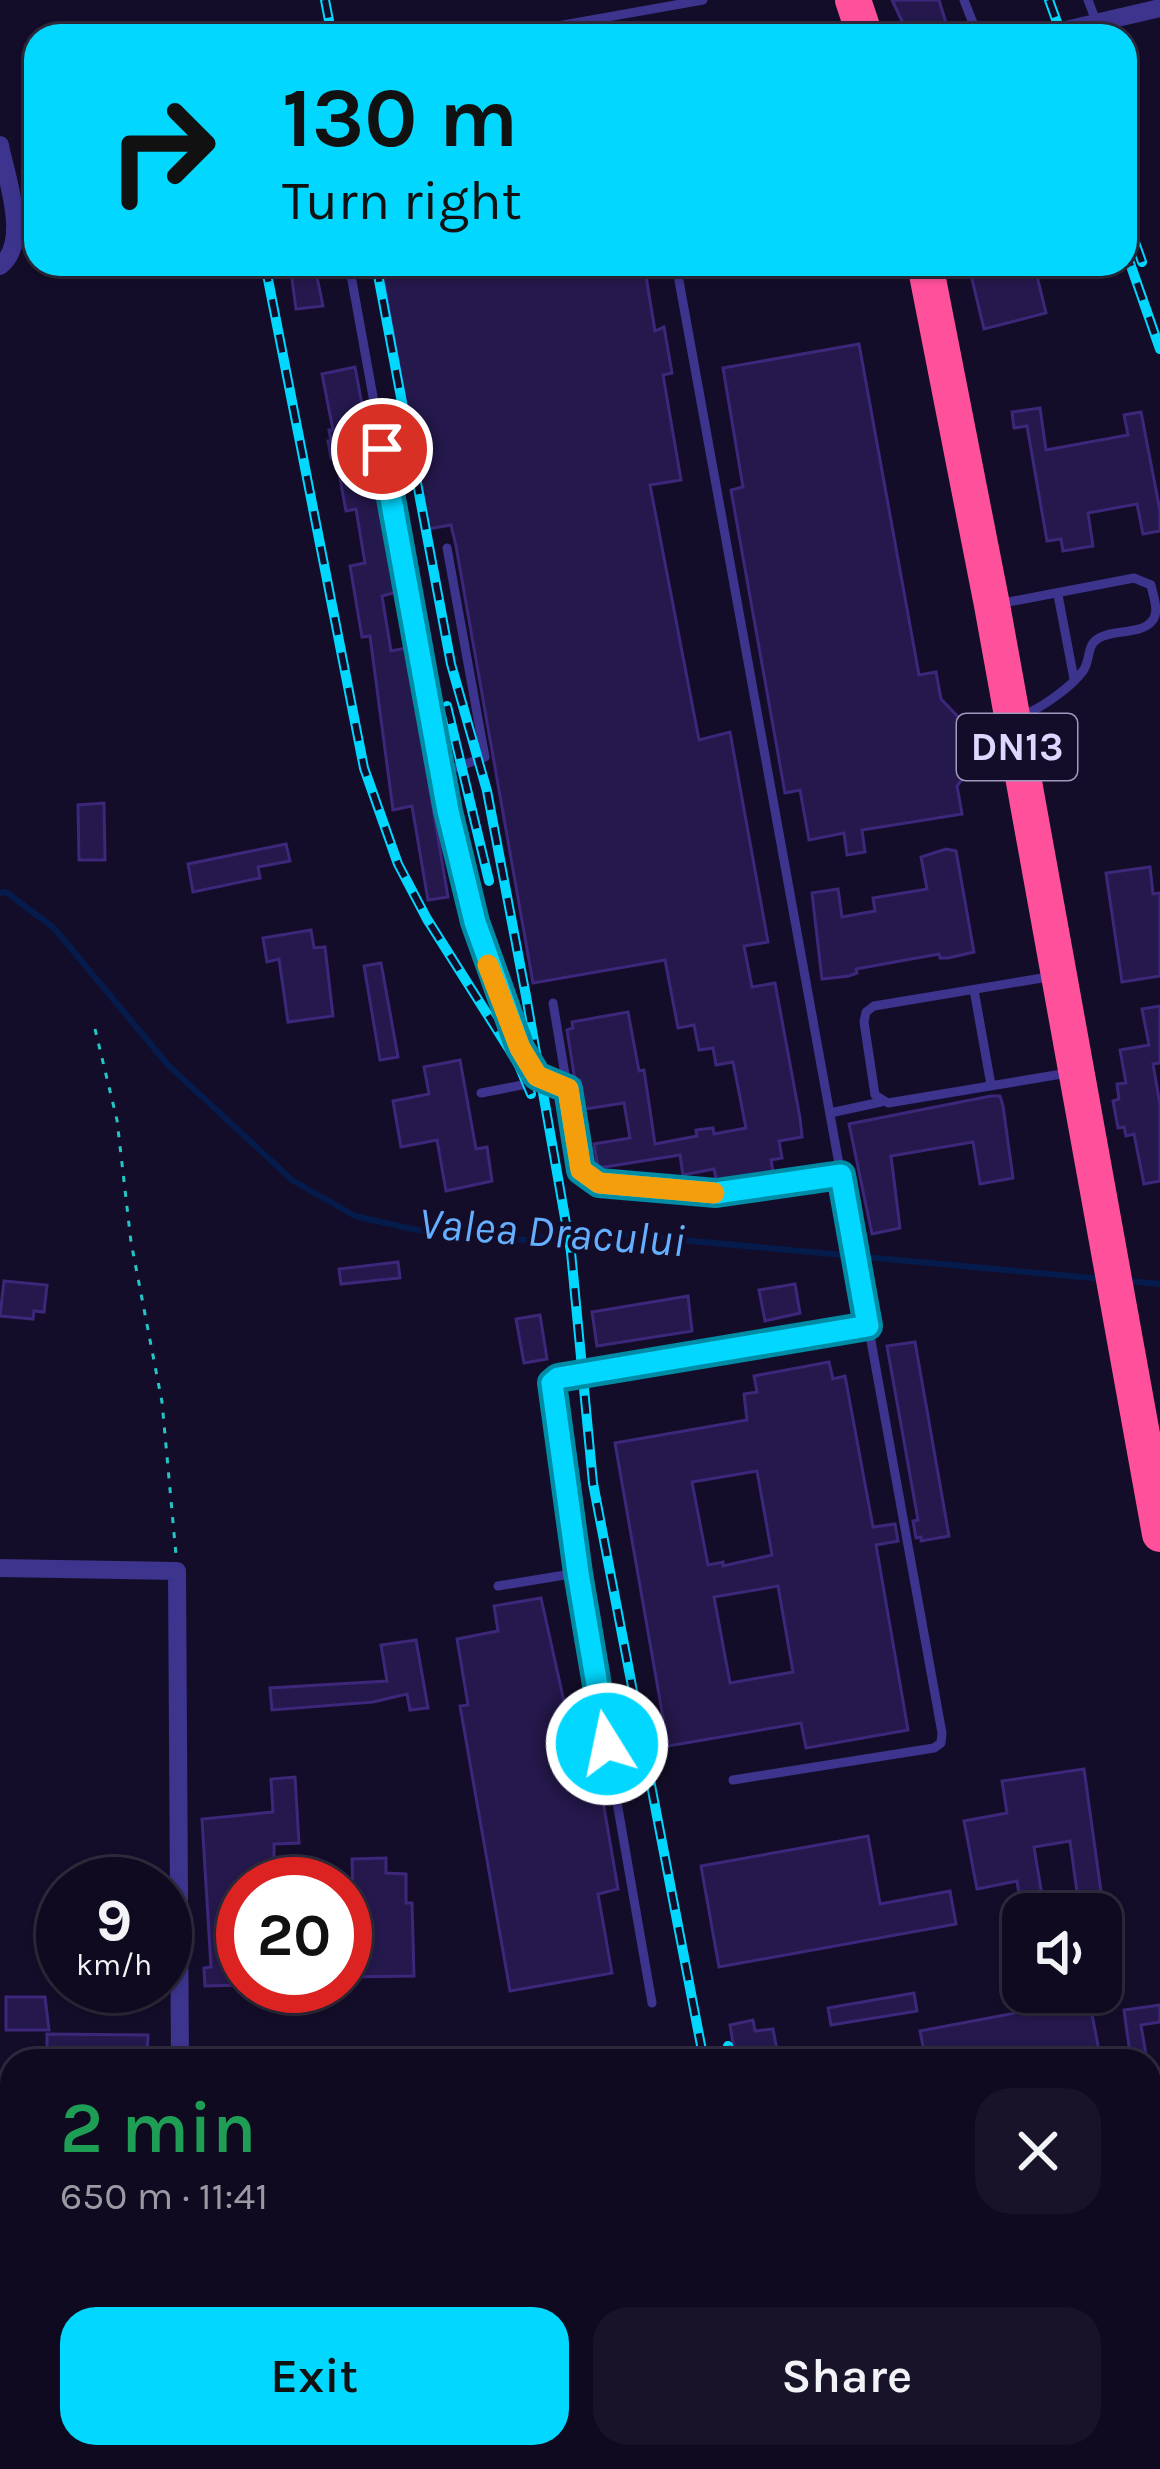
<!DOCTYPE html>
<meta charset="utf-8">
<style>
body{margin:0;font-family:Karla,sans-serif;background:#181328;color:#f1f3f6;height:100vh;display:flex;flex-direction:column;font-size:45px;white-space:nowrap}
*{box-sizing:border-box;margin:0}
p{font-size:39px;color:#9b9aa4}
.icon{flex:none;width:66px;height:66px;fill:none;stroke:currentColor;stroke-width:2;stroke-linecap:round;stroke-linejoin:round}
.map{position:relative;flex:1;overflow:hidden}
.side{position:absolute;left:0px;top:2049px;width:1161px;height:420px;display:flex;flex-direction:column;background:#0f0a1f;border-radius:36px 36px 0 0;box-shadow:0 3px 9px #0004,0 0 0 3px #2f2b3d}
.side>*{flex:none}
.hud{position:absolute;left:24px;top:24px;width:1113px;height:252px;border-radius:36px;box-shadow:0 3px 9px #0004,0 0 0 3px #2f2b3d;background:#02d8ff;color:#111;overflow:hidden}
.controls{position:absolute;left:1002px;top:1893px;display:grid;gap:24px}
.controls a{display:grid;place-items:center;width:120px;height:120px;border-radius:24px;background:#0f0a1f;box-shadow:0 3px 9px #0004,0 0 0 3px #2f2b3d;font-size:60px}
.speed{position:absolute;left:36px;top:1857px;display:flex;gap:24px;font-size:60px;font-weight:700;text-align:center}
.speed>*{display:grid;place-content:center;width:156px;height:156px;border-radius:50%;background:#0f0a1f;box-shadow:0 3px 9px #0004,0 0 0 3px #2f2b3d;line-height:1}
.speed small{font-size:30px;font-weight:400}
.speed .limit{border:18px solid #d22;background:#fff;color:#111}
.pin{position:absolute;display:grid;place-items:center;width:102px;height:102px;color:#fff;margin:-51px;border:6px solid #fff;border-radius:50%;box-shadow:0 3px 12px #0007}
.me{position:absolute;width:132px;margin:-66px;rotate:350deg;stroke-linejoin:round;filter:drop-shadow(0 0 9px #0008)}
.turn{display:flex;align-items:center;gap:42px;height:252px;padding:0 60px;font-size:54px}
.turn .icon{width:156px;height:156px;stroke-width:2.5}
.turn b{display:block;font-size:84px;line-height:102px}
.round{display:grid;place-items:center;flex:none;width:126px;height:126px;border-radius:36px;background:#181328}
.overview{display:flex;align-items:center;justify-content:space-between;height:204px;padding:0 60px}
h1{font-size:72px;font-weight:600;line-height:90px;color:#1e9e55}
.action{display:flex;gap:24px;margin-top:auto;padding:24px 60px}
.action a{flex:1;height:138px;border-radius:36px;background:#02d8ff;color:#111;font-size:48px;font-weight:600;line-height:138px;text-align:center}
.action a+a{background:#181328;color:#f1f3f6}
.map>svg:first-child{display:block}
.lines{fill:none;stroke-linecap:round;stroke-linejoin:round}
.stream{stroke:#051b4b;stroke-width:6}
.building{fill:#25184c;stroke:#3c277a;stroke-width:3;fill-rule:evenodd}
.path{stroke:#23c5c5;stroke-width:3;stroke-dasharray:6 9;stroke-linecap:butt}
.lane{stroke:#3c348d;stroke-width:9}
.street{stroke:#3c348d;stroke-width:18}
.highway{stroke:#ff519b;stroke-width:36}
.rail-casing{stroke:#02d8ff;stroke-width:10}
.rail{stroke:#140d29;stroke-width:6;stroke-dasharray:18;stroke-linecap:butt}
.route-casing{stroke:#018ca6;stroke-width:30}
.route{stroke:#02d8ff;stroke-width:21}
.slow{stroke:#f59e0b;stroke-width:21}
.labels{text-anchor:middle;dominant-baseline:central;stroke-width:9;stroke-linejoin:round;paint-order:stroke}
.shield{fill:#140d29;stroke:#a19abf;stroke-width:3}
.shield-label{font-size:39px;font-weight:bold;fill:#ddd6ff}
.water-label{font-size:45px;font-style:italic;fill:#64afff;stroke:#140d29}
</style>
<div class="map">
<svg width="1160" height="2469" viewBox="0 0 1160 2469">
<rect width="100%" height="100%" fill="#140d29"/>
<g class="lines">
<g class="stream">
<path d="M0,893L6,892L54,928L168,1065L292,1180L355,1216L417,1230L524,1240L595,1232L1103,1279"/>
<path d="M1128,1281L1160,1284"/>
</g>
</g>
<g class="building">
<path d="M892,0H939L947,26L931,31L933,36H909Z"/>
<path d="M290,264H340L341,272L317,277L323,306L296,309Z"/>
<path d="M381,264H644L655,331L664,327L672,373L663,375L681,480L650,485L699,740L730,732L768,942L744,946L752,987L775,983L800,1118L802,1137L779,1141L782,1158L771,1160L773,1172L717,1182L714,1169L683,1175L680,1155L598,1168L594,1144L630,1138L624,1103L585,1109L580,1080L575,1081L567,1030L573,1028L572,1022L628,1012L639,1071L644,1070L655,1144L697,1136L696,1130L713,1128L714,1134L746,1128L733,1062L716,1065L713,1048L699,1050L694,1025L678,1028L665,960L533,983L456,546L451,525L428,529Z"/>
<path d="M1009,264H1034L1046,313L984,329L971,275Z"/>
<path d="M859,344L919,675L936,672L941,699L962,721L970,751L966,774L957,786L962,814L862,830L865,852L847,855L844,833L809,840L800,790L785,793L731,490L743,487L723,368Z"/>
<path d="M355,367L397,592L382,596L391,651L406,648L448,897L428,900L412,806L393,810L370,636L362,637L350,566L365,563L356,509L346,511L336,457L331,458L328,441H331L329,430H333L322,374Z"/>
<path d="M1040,408L1046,450L1128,435L1124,415L1141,412L1160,511V531L1143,534L1137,504L1088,513L1093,546L1063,551L1061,539L1047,541L1027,426L1014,428L1012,412Z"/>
<path d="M104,803L105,860H79L78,805Z"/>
<path d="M286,844L290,861L258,867L260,878L193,892L188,864Z"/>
<path d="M946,849L956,851L974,952L948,958H940L939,954L856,969L857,973L849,976L822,979L812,893L838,889L842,917L875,911L873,898L927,889L921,857Z"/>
<path d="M1150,867L1153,894L1160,893V976L1122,982L1106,873Z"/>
<path d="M311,930L314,948L325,947L333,1016L288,1022L279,959L267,962L263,938Z"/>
<path d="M381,963L398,1057L380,1060L364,966Z"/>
<path d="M1160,1006V1063L1153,1064L1160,1105V1181L1144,1184L1134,1134L1126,1136L1124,1127L1118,1128L1113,1101L1119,1099L1117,1084L1126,1083L1120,1050L1149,1045L1142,1009Z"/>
<path d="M460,1060L476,1149L487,1147L492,1181L446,1191L437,1140L401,1147L393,1101L429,1094L424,1067Z"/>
<path d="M991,1096H1000L1003,1106L1013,1178L980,1184L973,1142L891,1156L900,1228L872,1234L849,1124Z"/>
<path d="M398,1262L400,1278L341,1284L339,1269Z"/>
<path d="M4,1281L47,1285L44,1312L34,1311L33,1319L0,1316Z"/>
<path d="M795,1284L800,1313L765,1321L759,1290Z"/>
<path d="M688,1296L692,1331L597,1346L592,1312Z"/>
<path d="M540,1315L547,1359L524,1363L516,1319Z"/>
<path d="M915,1342L949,1536L921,1541V1537L916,1538L913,1521L918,1520L887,1346Z"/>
<path d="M829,1362L833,1379L845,1376L873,1527L895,1524L898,1541L876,1545L908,1730L806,1748L801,1723L668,1746L615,1443L747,1420L744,1394L757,1392L754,1376ZM757,1471L772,1555L723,1566V1562L708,1565L692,1482ZM778,1586L793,1672L730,1683L714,1597Z"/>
<path d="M541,1598L565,1706L586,1702L618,1889L598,1894L612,1973L510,1991L460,1706L468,1705L457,1639L498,1631L494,1606Z"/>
<path d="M416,1640L428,1708L410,1710L407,1694L373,1702L272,1710L270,1688L387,1681L381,1645Z"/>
<path d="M1084,1769L1103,1906L1101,1914H1080L1070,1841L1034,1847L1045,1914H1022L1017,1881L977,1889L964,1821L1007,1813L1002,1781Z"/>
<path d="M295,1777L299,1843L274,1844V1884H243V1985L205,1986L204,1968L211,1967L202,1819L273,1812L271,1779Z"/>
<path d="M868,1836L880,1904L950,1891L956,1924L719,1967L701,1866Z"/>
<path d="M386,1858V1873L406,1874V1903H412L414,1976L345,1977V1895H353L352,1859Z"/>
<path d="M914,1993L917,2011L831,2025L828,2008Z"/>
<path d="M6,1997H45L49,2030H6Z"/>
<path d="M1089,1999L1101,2061H926L920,2031Z"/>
<path d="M1160,2005V2022L1141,2025L1147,2061H1131L1124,2010Z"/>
<path d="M753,2020L755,2031L773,2029L779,2061H736L730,2025Z"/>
<path d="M47,2034L148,2035L147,2061H112V2052L47,2051Z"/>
</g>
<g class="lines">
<path class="path" d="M95,1029L117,1120L131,1242L162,1402L176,1555"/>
<g class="lane">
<path d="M964,0L978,36"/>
<path d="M1088,0L1096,21"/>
<path d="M501,36L703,0"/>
<path d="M349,264L448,811L475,922L520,1048L537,1076L568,1089"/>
<path d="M676,264L942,1733L941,1743L934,1748L733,1780"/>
<path d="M932,272L963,264"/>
<path d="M1058,595L1074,679"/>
<path d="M998,604L1134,578L1151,585C1153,596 1160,612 1152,621C1141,635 1113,629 1099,638C1086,645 1091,660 1083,671C1071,687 1042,708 1023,715"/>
<path d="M441,773L485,757L447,548"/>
<path d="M1048,977L874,1006L866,1012L864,1022L875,1095L888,1103L1068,1073"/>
<path d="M974,990L991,1085"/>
<path d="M553,1003L581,1170L599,1183L716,1193L841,1175"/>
<path d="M481,1093L527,1084L537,1076"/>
<path d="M830,1113L881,1102"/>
<path d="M498,1586L577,1573"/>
<path d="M652,2003L577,1573L552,1383L558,1378L868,1326"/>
<path d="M731,2469L754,2465L768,2469"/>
</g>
<g class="street">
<path d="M1040,36L1160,8"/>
<path d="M0,145C6,178 31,242 0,266"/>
<path d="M0,1568L177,1571L180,2061"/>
<path d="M181,2457V2469"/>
</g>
<g class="highway">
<path d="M853,0L865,36"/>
<path d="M925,264L992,605L1160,1534"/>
</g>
<g class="rail-casing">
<g id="rail">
<path d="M325,0L332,36"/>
<path d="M1049,0L1062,36"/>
<path d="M1125,214L1142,262"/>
<path d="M1125,249L1160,349"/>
<path d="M265,264L364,768L398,864L427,919L518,1063L531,1094"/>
<path d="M376,264L451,664L487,791L526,996L571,1252L593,1483L704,2061"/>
<path d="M447,706L489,881"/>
<path d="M728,2046L731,2061"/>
<path d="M786,2457L790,2469"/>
<path d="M807,2457L809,2469"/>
<path d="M838,2457V2458"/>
</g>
</g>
<use href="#rail" class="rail"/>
</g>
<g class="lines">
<g class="route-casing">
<path id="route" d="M382,449L448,811L475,922L520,1048L537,1076L568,1089L581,1170L599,1183L716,1193L841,1175L868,1326L558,1378L552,1383L578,1573L607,1744"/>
</g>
<use href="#route" class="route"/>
<path class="slow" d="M488,965L520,1048L537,1076L568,1089L581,1170L599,1183L714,1193"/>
</g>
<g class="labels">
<rect class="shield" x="957" y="714" width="120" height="66" rx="9"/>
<g class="shield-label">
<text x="1017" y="747">DN13</text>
</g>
<g class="water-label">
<text transform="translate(552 1232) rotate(4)">Valea Dracului</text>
</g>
</g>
</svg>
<div class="controls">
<a><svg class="icon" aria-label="sound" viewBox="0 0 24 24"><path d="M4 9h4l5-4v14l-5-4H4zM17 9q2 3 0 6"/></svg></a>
</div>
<div class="speed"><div>9<small>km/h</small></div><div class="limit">20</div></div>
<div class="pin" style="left:382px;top:449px;background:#d93025"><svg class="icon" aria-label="arrive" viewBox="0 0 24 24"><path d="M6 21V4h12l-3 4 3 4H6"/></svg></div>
<svg class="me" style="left:607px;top:1744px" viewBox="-20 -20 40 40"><circle r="17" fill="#02d8ff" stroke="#fff" stroke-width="3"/><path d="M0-11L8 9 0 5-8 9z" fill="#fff"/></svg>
<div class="hud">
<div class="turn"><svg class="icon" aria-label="right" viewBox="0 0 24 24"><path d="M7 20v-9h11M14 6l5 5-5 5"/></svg><div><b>130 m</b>Turn right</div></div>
</div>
<section class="side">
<div class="overview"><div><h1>2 min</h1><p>650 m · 11:41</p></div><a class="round"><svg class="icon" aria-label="close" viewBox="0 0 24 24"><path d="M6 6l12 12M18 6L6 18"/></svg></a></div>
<div class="action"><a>Exit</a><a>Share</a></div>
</section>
</div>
